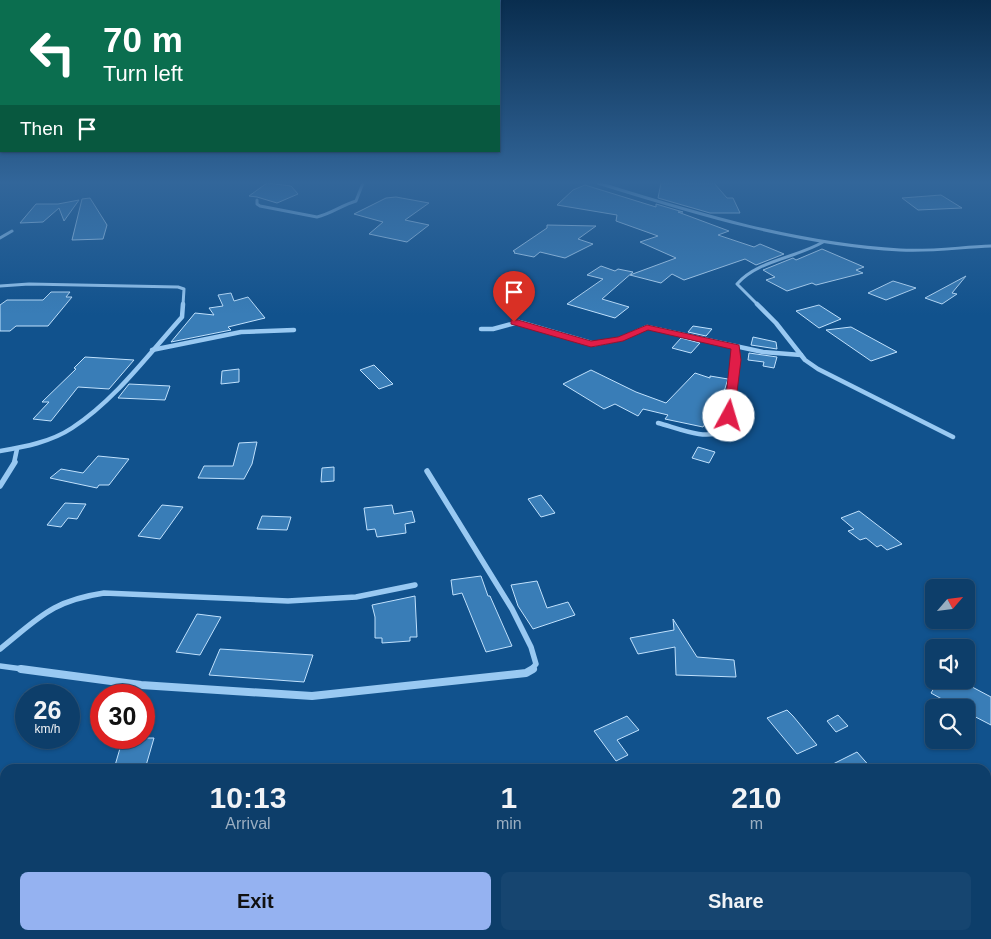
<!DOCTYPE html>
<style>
body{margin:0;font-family:Helvetica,sans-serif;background:#164570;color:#f1f3f6;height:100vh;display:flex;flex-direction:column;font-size:19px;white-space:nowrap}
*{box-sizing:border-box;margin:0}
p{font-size:16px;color:#9aaec1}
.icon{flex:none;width:28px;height:28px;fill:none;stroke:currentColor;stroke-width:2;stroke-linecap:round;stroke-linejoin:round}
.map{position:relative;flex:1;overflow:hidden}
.sheet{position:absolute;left:0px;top:764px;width:991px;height:176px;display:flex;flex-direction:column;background:#0d3e6a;border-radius:15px 15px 0 0;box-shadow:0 1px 4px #0004,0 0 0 1px #2d577e}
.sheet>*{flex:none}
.banner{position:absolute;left:0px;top:0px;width:500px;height:152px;box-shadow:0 1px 4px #0004,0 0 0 1px #2d577e;background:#0b6e4f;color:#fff;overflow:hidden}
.needle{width:32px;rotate:62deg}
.fabs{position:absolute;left:925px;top:579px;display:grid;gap:10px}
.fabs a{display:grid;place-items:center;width:50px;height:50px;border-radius:8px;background:#0d3e6a;box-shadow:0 1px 4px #0004,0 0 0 1px #2d577e;font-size:25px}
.speed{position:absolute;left:15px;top:684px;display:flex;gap:10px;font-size:25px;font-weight:700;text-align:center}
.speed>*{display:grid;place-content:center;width:65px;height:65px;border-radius:50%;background:#0d3e6a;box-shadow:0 1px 4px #0004,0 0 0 1px #2d577e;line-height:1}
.speed small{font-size:12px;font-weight:400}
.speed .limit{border:8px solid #d22;background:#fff;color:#111}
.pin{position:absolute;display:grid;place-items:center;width:42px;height:42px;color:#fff;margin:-51px -21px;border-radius:50% 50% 50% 0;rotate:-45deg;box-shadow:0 0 5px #0007}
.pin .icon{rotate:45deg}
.me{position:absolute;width:55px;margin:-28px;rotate:6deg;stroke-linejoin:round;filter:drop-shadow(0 0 4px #0008)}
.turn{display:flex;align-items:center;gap:18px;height:105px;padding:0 20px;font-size:22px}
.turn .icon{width:65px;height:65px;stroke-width:2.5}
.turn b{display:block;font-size:35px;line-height:42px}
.then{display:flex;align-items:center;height:48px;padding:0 20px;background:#0003;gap:10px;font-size:19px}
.eta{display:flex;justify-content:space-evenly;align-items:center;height:85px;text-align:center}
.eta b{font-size:30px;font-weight:800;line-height:35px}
.primary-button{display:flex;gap:10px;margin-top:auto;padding:10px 20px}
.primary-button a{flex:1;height:58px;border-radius:8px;background:#95b2f1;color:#111;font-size:20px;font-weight:800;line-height:58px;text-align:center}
.primary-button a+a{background:#164570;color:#f1f3f6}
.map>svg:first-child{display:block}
.building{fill:#397db7;stroke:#c0e1fd}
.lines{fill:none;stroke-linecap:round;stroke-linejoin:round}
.street-far3{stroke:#99c9f2;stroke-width:3}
.street-far2{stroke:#99c9f2;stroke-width:4.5}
.street-far1{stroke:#99c9f2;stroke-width:5.5}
.street{stroke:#99c9f2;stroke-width:8}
.route{fill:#e11d48;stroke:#92132f}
</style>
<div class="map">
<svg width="991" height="939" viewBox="0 0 991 939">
<rect width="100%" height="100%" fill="#11528d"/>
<g class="building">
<path d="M267,183L291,186L298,194L277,203L257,197L249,196Z"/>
<path d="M661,183H714L727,198H733L740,213H710L658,198Z"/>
<path d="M585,185L656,207V204L683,212H678L729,231L718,235L754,247L760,244L784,254L756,265L745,259L684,280L672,274L661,283L630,275L676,258L640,242L658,236L616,221L617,215L557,205L573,190Z"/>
<path d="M941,195L962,208L918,210L902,198Z"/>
<path d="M396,197L429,203L405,220L429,225L407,242L369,234L383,222L354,214L386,198Z"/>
<path d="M90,198L107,225L103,239L72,240L82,199Z"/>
<path d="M79,200L64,221L59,208L43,222L20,223L36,204H58Z"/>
<path d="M547,225L596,226L578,239L593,244L565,258L540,252L534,257L514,253L515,252L513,251L547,228Z"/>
<path d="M822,249L864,267L856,270L863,273L816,285L812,283L787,291L766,280L775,277L763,270L793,258L796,260Z"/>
<path d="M601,266L615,271L618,269L633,272L602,299L629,307L615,318L567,304L603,279L587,275Z"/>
<path d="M966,276L952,293L957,294L942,304L925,298Z"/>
<path d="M893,281L916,288L886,300L868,293Z"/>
<path d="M51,292H70L66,297H72L48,326H16L10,331H0V305L7,300H43Z"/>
<path d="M231,293L234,301L248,297L265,318L228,327L231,330L171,342L195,313L214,315L209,308L223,306L218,295Z"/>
<path d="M819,305L841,319L819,328L796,311Z"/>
<path d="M693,326L712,329L706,336L688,332Z"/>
<path d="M851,327L897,352L871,361L826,330Z"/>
<path d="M753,337L776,342L777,349L751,345Z"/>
<path d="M681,338L700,343L691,353L672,348Z"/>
<path d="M749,353L777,357L774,368L763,366L764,362L748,360Z"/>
<path d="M85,357L134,360L109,389L78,387L51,421L33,419L49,402H42L76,369L74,368Z"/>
<path d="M374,365L393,384L379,389L360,370Z"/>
<path d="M239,369V382L221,384L222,371Z"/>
<path d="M591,370L636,392L666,403L695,373L710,378V376L728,379L721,401L703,427L665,419L668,415L643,409L638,416L615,404L604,409L563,384Z"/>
<path d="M129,384L170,386L165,400L118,398Z"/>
<path d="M257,442L252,464L244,479L198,478L204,466H233L239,443Z"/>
<path d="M698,447L715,452L709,463L692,458Z"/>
<path d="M98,456L129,459L109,485H99L97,488L50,478L61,469L83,473Z"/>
<path d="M334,467V481L321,482L322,468Z"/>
<path d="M541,495L555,513L541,517L528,499Z"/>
<path d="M65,503L86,504L77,519L68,518L61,527L47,525Z"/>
<path d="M162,505L183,507L160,539L138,536Z"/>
<path d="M392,505L394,514L412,511L415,522L405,524L406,533L377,537L375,529L367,530L364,508Z"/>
<path d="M859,511L902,544L887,550L881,545L877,547L866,538L860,540L848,531L854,529L841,518Z"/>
<path d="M262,516L291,517L287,530L257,529Z"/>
<path d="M481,576L488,596H490L512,646L486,652L462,593L453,595L451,580Z"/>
<path d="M537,581L547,608L568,602L575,615L533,629L518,606L511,585Z"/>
<path d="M415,596L417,637H410V641L382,643V638H375V617L372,605Z"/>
<path d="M197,614L221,617L200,655L176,652Z"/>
<path d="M673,619L697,657L734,660L736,677L676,675L675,647L638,654L630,638L674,630Z"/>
<path d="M220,649L313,655L304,682L209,675Z"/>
<path d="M939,680H959L991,697V725L966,712V708H958L931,693Z"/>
<path d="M787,710L793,716L817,745L797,754L767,718Z"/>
<path d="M838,715L848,726L836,732L827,721Z"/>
<path d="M627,716L639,730L617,740L628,755L616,761L594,731Z"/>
<path d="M123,738H154L145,769H114Z"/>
<path d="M857,752L872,769H823Z"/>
</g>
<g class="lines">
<g class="street-far3">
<path d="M598,183C697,214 796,244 900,250C931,252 961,247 991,246"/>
<path d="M257,200V204L260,206L317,217C331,214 342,205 356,201L363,183"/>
<path d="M0,238L12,231"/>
<path d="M0,286L29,284L178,287L184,289L183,305"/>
<path d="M758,305L737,284C758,260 796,258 823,242"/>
</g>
<g class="street-far2">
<path d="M757,304L776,323L805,360L818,369L953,437"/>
<path d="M481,329H493L519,322L595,344L620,339L647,327L763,352L801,355"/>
<path d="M152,350L241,332L294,330"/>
<path d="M658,423C675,427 707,442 722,430L731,403L736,347"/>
<path d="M0,451C24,447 51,442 72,428C115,400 148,355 182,317L183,304"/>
<path d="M14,463L17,449"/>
</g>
<g class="street-far1">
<path d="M427,471L512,609L531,647L536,664L531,670"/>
<path d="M0,486L15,462"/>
<path d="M0,649C39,618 51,601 104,593L288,601L356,597L415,585"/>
<path d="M0,666L30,670"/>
</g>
<path class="street" d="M21,669L141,685L312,696L526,673L533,669"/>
</g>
<linearGradient id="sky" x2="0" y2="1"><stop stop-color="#092d4e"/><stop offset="0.58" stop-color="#32669a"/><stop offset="1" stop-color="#32669a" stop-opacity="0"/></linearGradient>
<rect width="991" height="315" fill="url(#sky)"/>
<path class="route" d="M511,320H518L591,341L618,337L647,325L739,345L741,360L734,416L729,419L724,416L731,349L648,330L623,341L591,347L511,324Z"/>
</svg>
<div class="fabs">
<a><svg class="needle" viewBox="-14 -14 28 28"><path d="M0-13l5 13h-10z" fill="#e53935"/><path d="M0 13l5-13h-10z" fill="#9aaec1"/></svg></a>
<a><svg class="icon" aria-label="sound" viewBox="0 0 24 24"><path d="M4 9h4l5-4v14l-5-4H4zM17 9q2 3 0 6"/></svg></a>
<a><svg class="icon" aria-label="search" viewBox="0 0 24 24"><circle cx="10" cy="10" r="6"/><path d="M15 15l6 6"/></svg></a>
</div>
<div class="speed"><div>26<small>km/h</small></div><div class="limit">30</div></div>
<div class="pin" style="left:514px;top:322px;background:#d93025"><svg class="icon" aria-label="arrive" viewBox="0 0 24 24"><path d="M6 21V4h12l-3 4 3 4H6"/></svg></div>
<svg class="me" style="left:729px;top:416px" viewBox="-20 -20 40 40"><circle r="19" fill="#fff"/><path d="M0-13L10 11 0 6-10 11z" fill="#e11d48"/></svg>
<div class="banner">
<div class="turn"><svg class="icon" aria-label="left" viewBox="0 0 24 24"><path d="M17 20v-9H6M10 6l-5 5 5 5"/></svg><div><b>70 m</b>Turn left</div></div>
<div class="then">Then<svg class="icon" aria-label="arrive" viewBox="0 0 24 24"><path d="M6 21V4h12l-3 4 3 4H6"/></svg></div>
</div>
<section class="sheet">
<div class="eta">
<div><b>10:13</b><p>Arrival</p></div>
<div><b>1</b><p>min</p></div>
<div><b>210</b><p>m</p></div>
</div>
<div class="primary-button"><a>Exit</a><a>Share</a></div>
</section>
</div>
